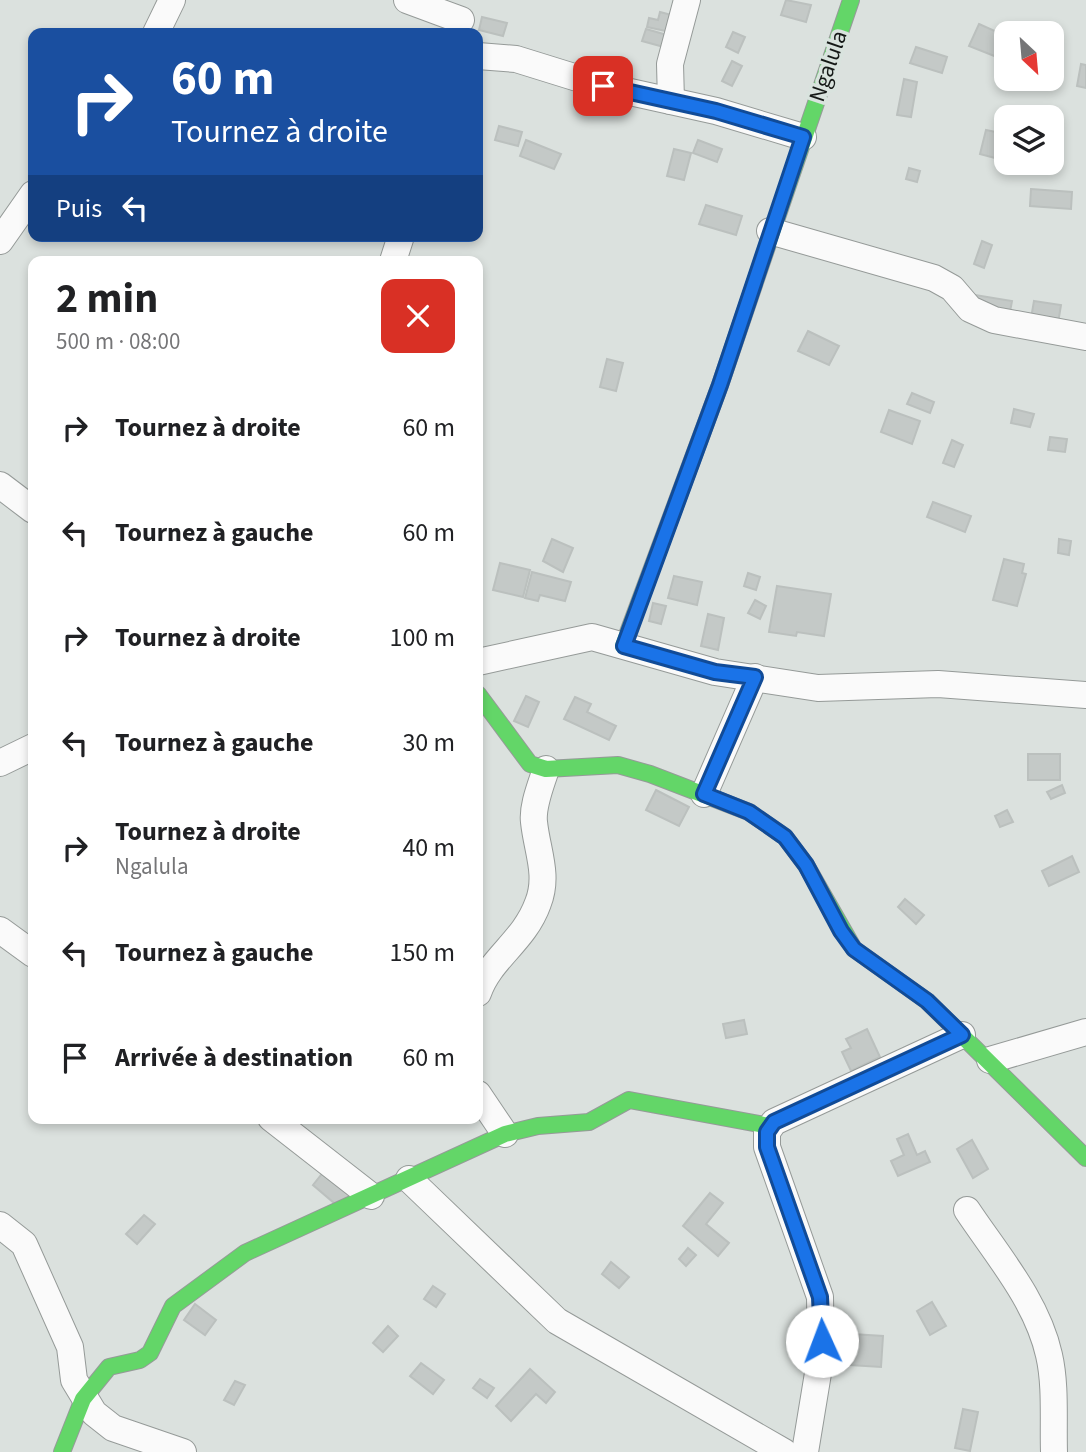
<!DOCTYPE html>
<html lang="fr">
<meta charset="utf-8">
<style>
body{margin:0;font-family:"Source Sans 3",sans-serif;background:#f2f2f2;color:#202124;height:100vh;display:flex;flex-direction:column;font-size:26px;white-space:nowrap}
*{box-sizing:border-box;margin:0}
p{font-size:23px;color:#757577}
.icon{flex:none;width:38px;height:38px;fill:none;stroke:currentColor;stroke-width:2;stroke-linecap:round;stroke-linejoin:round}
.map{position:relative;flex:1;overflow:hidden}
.panel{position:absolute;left:28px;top:256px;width:455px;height:868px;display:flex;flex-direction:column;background:#fff;border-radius:14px;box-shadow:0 4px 10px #0003}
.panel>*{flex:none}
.banner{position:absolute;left:28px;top:28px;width:455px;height:214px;border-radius:14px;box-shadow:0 4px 10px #0003;background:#1a4fa0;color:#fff;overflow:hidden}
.needle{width:46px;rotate:154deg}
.tools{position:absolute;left:994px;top:21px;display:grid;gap:14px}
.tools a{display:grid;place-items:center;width:70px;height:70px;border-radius:14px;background:#fff;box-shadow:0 4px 10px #0003;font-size:35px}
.pin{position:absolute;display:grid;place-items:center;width:60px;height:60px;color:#fff;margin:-30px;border-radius:14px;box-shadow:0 4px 10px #0006}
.me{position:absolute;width:77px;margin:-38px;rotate:358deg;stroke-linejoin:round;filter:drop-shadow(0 0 5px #0008)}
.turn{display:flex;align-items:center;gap:24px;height:147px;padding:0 28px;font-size:32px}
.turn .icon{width:91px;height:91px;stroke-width:2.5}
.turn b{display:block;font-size:49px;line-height:60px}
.then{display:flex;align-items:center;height:66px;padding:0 28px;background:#0003;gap:14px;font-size:26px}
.round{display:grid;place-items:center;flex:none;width:74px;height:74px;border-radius:14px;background:#f2f2f2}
.overview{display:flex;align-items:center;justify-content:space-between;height:119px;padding:0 28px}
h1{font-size:42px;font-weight:700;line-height:52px}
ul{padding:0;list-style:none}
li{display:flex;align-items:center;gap:21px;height:105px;padding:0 28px}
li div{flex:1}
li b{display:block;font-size:26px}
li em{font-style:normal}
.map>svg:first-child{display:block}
.building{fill:#c4c9c7;stroke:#bbc0be;stroke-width:2}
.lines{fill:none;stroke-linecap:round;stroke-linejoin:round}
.street-casing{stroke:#959a98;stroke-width:28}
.fast-casing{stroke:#959a98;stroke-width:18}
.street{stroke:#fafafa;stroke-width:26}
.fast{stroke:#63d668;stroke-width:16}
.route-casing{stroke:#114b97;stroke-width:18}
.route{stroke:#1a73e8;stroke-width:12}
.labels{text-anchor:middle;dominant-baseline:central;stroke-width:7;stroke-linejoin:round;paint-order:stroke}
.street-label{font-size:23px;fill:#151917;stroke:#d9e3de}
</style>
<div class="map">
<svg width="1086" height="1452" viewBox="0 0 1086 1452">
<rect width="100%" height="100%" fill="#dbe1de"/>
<g class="building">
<path d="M786,0L811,5L806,22L781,15Z"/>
<path d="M660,12L679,17L675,33L647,27L649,18L658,20Z"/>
<path d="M482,17L507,23L503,36L479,30Z"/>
<path d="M979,24L1006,36L1002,59L969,46Z"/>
<path d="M646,29L674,37L671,49L642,41Z"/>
<path d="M733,32L745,37L738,53L726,47Z"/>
<path d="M916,47L947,57L942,73L910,63Z"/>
<path d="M732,61L742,66L732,86L722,81Z"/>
<path d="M1081,64L1086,65V88L1077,86Z"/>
<path d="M904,79L917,82L911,117L897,115Z"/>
<path d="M499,126L522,132L518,146L495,140Z"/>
<path d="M986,130L1001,133L995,158L980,154Z"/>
<path d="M526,140L561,154L554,169L520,156Z"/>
<path d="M698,140L722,149L717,162L693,153Z"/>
<path d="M674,149L691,153L684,180L667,176Z"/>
<path d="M909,168L920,171L917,182L906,179Z"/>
<path d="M1031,189L1072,192L1071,209L1030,206Z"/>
<path d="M706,205L742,216L736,235L699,224Z"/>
<path d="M982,241L992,245L984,268L974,264Z"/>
<path d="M975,295L1012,301L1009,317L972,311Z"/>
<path d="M1034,301L1061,305L1057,329L1030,324Z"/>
<path d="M808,331L839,346L829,365L798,351Z"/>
<path d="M607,359L623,363L616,391L600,387Z"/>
<path d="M912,393L934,402L930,413L907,404Z"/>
<path d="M1014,409L1034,414L1030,427L1011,423Z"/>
<path d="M889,410L920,421L912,444L881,432Z"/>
<path d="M1050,437L1067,439L1065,452L1048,450Z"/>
<path d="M952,440L963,445L954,467L943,463Z"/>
<path d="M933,502L971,516L965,532L927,517Z"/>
<path d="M552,539L573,548L563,572L543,561Z"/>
<path d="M1059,539L1071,541L1069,555L1058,553Z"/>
<path d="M1004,559L1024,564L1022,573L1026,574L1017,606L993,600Z"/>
<path d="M500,563L530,570L523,597L493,590Z"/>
<path d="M532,572L571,582L565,601L540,595L538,601L525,598Z"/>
<path d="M748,573L760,577L756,590L744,586Z"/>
<path d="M674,576L702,582L697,605L668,598Z"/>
<path d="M777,586L831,594L824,636L797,632L796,636L769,632Z"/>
<path d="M755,600L766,606L760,619L748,613Z"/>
<path d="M653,603L666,606L661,624L649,621Z"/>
<path d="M708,614L724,618L718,650L701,646Z"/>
<path d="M526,696L539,702L528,727L514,721Z"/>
<path d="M575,697L591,704L587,712L616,726L609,740L564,719Z"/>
<rect x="1028" y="754" width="32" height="26"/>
<path d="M1062,785L1065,793L1051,799L1047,792Z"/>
<path d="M656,790L689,807L679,826L646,810Z"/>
<path d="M1007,810L1013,822L1000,827L995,816Z"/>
<path d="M1072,856L1079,872L1049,886L1042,871Z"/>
<path d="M905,899L924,915L916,924L898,907Z"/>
<path d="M744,1020L747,1034L726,1038L723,1024Z"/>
<path d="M867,1029L880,1057L851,1071L842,1052L851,1048L846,1039Z"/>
<path d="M908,1134L917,1155L925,1151L930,1162L898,1176L891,1161L904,1155L897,1139Z"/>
<path d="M972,1140L988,1169L973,1178L957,1149Z"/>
<path d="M325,1170L353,1194L340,1208L313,1185Z"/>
<path d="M710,1193L723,1203L706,1224L729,1243L718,1256L683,1226Z"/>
<path d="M144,1215L155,1224L137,1244L126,1234Z"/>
<path d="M688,1248L696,1255L686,1266L679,1259Z"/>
<path d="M611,1262L629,1277L619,1288L602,1274Z"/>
<path d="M433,1286L445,1294L436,1307L424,1299Z"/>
<path d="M932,1302L946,1326L930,1335L917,1311Z"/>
<path d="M195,1304L216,1320L205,1335L184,1320Z"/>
<path d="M388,1326L398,1336L383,1352L373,1343Z"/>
<path d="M852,1334L883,1336L881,1367L850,1365Z"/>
<path d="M421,1363L444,1380L433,1394L410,1376Z"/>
<path d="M530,1369L555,1392L546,1403L536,1394L511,1421L496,1406Z"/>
<path d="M480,1379L494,1388L487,1398L473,1388Z"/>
<path d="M235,1381L245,1385L234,1405L224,1400Z"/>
<path d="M963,1409L978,1412L970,1451L955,1448Z"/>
</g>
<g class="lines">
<g class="street-casing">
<g id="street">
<path d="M407,0L461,20"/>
<path d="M156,33L172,0"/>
<path d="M478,56L516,59L603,86L716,111L803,137"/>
<path d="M671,101L670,64L687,0"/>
<path d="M770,231L934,278L952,288L970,309L994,320L1086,337"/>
<path d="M0,241L33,194"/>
<path d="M393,261L401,236"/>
<path d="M0,485L33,510"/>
<path d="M478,662L592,637L715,672L818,688L938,684L1086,695"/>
<path d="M0,763L33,747"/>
<path d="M704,794L755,677"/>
<path d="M0,930L33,954"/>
<path d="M478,993C490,958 524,942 538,903C549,875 537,851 534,822C532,806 541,785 546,769"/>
<path d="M990,1060L1086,1032"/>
<path d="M478,1094L505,1134"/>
<path d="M271,1118L371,1196"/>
<path d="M409,1179L557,1321L784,1452"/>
<path d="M967,1210C997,1255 1037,1301 1049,1355C1056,1385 1053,1421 1054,1452"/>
<path d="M0,1225L24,1244L70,1347L74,1380L94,1413L113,1428L183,1452"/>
<path d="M805,1452L821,1355L820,1297L767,1147V1132L774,1122L962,1035"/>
</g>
</g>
<g class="fast-casing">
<g id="fast">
<path d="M623,646L720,385L851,0"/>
<path d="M478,694L530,764L546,769L618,765L650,774L749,812L785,837L806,865L854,949L927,1001L1086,1158"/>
<path d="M62,1452L83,1399L109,1367L140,1360L150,1353L173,1306L245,1253L505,1134L538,1126L589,1122L629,1100L770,1126"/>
</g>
</g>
<use href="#street" class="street"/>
<use href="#fast" class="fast"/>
</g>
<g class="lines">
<g class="route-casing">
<path id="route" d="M603,86L716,111L803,137L720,385L624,646L715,672L755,677L704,794L749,812L785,837L806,865L841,931L854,949L927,1001L962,1035L774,1122L767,1132V1147L820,1297L822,1341"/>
</g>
<use href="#route" class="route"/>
</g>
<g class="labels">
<g class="street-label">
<text transform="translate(828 66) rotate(-71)">Ngalula</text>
</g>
</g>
</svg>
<div class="tools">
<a><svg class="needle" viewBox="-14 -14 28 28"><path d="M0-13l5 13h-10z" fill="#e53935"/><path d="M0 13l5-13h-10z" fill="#757577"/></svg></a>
<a><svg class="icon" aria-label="layers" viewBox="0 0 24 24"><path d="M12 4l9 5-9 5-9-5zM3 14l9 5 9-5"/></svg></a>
</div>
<div class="pin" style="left:603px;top:86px;background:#d93025"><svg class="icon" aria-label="arrive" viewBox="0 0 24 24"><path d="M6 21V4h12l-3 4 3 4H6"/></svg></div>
<svg class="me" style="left:822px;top:1341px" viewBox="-20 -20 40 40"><circle r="19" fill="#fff"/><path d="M0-13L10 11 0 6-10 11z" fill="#1a73e8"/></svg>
<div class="banner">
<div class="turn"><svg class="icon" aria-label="right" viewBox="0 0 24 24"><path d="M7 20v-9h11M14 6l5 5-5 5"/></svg><div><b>60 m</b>Tournez à droite</div></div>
<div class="then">Puis<svg class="icon" aria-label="left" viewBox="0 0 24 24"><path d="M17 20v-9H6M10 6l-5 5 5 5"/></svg></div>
</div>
<section class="panel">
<div class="overview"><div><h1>2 min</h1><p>500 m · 08:00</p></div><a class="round" style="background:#d93025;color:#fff"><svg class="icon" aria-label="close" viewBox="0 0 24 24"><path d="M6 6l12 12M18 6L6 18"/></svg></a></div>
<ul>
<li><svg class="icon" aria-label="right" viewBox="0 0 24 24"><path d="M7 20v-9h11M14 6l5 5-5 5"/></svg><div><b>Tournez à droite</b></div><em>60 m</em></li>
<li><svg class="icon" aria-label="left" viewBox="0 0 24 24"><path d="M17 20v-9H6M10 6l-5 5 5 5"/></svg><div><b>Tournez à gauche</b></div><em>60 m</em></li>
<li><svg class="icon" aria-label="right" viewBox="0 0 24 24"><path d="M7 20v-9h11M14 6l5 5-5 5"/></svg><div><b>Tournez à droite</b></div><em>100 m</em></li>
<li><svg class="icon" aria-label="left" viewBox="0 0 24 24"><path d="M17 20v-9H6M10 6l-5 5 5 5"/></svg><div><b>Tournez à gauche</b></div><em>30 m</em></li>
<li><svg class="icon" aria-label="right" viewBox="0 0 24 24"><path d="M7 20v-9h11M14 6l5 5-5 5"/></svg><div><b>Tournez à droite</b><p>Ngalula</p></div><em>40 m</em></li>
<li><svg class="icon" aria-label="left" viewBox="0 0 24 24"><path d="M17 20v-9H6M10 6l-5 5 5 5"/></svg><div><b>Tournez à gauche</b></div><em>150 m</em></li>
<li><svg class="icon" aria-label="arrive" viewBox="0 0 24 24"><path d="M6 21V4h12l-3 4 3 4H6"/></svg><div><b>Arrivée à destination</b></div><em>60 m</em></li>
</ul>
</section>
</div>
